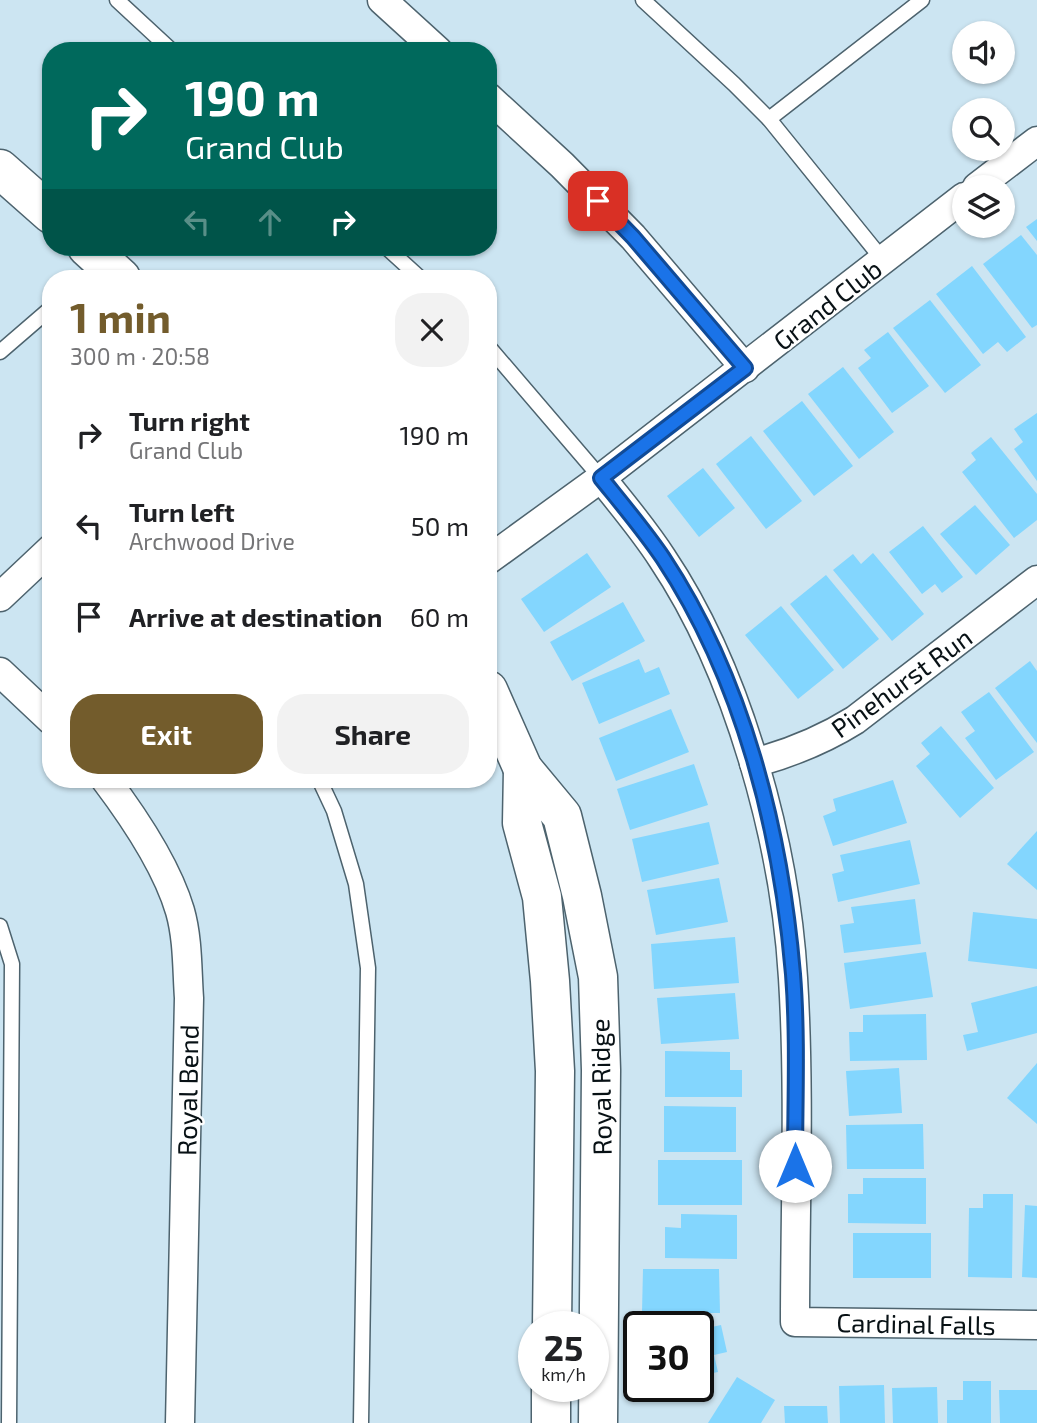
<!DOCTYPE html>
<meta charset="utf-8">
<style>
body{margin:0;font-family:"Exo 2",sans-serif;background:#f2f2f2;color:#202124;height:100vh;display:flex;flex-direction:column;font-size:26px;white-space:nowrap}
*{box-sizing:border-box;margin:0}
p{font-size:23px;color:#757577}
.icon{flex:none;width:38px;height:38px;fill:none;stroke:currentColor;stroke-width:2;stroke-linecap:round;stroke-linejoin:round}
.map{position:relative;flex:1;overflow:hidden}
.drawer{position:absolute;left:42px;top:270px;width:455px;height:518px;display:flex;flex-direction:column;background:#fff;border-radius:28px;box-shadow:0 2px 5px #0004}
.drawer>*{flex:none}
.banner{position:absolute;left:42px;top:42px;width:455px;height:214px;border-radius:28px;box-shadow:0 2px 5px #0004;background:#00695c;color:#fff;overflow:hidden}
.tools{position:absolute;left:952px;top:21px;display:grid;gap:14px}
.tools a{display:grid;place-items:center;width:63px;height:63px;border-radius:50%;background:#fff;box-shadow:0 2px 5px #0004;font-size:35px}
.speed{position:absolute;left:518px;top:1311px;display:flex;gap:14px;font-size:35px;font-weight:700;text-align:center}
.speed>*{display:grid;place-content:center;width:91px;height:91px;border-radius:50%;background:#fff;box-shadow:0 2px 5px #0004;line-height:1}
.speed small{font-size:18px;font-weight:400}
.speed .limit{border:4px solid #111;border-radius:10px;background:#fff;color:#111}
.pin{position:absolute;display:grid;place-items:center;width:60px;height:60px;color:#fff;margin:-30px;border-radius:14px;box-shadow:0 4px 10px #0006}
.me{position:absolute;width:77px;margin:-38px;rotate:0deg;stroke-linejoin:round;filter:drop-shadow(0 0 5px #0008)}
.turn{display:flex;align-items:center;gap:24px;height:147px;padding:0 28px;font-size:32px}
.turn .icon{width:91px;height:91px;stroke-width:2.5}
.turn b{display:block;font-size:49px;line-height:60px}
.lanes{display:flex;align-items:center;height:66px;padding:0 28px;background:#0003;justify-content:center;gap:35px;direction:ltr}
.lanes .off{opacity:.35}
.round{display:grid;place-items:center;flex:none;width:74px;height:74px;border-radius:28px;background:#f2f2f2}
.overview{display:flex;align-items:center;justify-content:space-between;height:119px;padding:0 28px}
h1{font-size:42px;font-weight:700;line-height:52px;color:#735c2c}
.action{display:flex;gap:14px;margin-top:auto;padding:14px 28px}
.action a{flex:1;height:80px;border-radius:28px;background:#735c2c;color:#fff;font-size:28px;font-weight:700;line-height:80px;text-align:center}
.action a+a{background:#f2f2f2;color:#202124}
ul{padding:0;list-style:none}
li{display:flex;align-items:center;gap:21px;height:91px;padding:0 28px}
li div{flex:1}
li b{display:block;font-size:26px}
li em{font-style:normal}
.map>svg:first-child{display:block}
.building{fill:#83d6fe}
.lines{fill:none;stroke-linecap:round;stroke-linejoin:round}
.lane-casing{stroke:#4d636e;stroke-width:17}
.street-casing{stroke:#4d636e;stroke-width:31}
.secondary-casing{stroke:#4d636e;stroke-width:41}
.lane{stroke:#fff;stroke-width:14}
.street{stroke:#fff;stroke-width:28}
.secondary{stroke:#fff;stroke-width:38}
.route-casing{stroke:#114b97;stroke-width:18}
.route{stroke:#1a73e8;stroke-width:12}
.labels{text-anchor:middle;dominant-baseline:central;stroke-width:5;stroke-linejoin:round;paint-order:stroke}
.street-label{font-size:26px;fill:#081115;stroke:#fff}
</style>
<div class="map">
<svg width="1037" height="1423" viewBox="0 0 1037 1423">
<rect width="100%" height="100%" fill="#cce5f2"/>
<g class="building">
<path d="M1037,219V241L1026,227Z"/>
<path d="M1021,235L1037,255V325L1032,328L983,264Z"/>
<path d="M972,266L1026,337L1007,352L998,342L983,354L936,294Z"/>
<path d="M930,300L981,365L945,393L893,328Z"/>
<path d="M888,332L929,386L892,413L858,368L871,358L864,350Z"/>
<path d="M843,367L894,432L859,459L808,394Z"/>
<path d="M802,401L853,466L814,496L763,431Z"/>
<path d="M1037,413V481L1014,449L1023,442L1014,429Z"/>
<path d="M751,436L802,501L766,529L716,464Z"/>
<path d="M991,437L1037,494V520L1014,538L962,472L976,460L971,453Z"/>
<path d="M703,468L735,508L699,537L667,496Z"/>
<path d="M975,505L1010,545L976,575L940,534Z"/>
<path d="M923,526L963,577L942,593L935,584L922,594L889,552Z"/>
<path d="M587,553L611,587L544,632L521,599Z"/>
<path d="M873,553L924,614L892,641L833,570L853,554L861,564Z"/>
<path d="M826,575L879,639L843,669L790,604Z"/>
<path d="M623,602L645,641L572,681L550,642Z"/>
<path d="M781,606L834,670L798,699L745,635Z"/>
<path d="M639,659L645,673L659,667L670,694L599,724L582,683Z"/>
<path d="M1030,661L1037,671V743L995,688Z"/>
<path d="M989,692L1034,752L996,780L965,738L975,731L961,712Z"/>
<path d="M671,709L689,752L616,781L599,738Z"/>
<path d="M941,726L994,788L960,818L916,766L930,754L921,743Z"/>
<path d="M694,764L708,805L630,830L617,789Z"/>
<path d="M893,780L907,823L833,846L823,816L836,811L833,799Z"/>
<path d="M709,822L719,864L642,882L632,839Z"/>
<path d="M1037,831V890L1007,864Z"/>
<path d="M910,840L920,884L838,902L832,874L844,871L840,855Z"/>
<path d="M719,878L728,922L656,935L647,890Z"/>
<path d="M915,899L921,944L844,953L840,925L854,923L851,907Z"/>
<path d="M973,912L1037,919V969L968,961Z"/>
<path d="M735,937L739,983L654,989L651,944Z"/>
<path d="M926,952L933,997L850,1009L844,963Z"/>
<path d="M1037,986V1033L967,1051L963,1035L978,1032L971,1003Z"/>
<path d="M735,993L739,1039L661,1044L657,998Z"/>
<path d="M926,1014L927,1060L850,1061L849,1032H863V1015Z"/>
<path d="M665,1051L730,1052V1070H742V1097H665Z"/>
<path d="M1037,1063V1124L1007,1098Z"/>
<path d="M899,1068L902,1113L849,1116L846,1071Z"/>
<path d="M664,1106L736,1107V1152H664Z"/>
<path d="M923,1124L924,1169H847L846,1125Z"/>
<rect x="658" y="1160" width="84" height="45"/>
<path d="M863,1178H926V1224L848,1223V1194H863Z"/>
<path d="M983,1194H1013L1012,1278L968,1277L969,1208H983Z"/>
<path d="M1025,1205L1037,1206V1278L1022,1277Z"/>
<path d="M681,1214L737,1215V1259L665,1258V1227L681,1228Z"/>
<rect x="853" y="1233" width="78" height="45"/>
<path d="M643,1269H719L720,1313H642Z"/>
<path d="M721,1325L727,1352L714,1355L718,1372L698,1376V1330Z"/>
<path d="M737,1377L775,1400L761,1423H708Z"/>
<path d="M963,1381H991V1423H947V1400H963Z"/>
<path d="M884,1385L885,1423H840L839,1386Z"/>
<path d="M937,1387L938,1423H893L892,1388Z"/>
<path d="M999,1390H1037V1423H1000Z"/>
<path d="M784,1406H827L828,1423H785Z"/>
</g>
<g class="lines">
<g class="lane-casing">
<g id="lane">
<path d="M117,0L172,51"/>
<path d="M643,0L734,84L769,119L883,260"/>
<path d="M769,119L922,0"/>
<path d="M386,247L420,278"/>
<path d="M488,346L601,478"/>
<path d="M0,352L51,308"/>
<path d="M319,779L334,811L356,884L368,968L361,1423"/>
<path d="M0,926L12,964L9,1423"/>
</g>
</g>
<g class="street-casing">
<g id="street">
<path d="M382,0L438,51"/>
<path d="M488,97L562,165L633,237L745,368"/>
<path d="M977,187L1037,141"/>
<path d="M601,478C622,504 644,530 662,558C738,671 785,842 793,978C800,1092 795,1208 795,1322L1037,1325"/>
<path d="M488,560L601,478L964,197"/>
<path d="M0,597L51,549"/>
<path d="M0,672L51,720"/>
<path d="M754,763C791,753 823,740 855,720L1037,580"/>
<path d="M105,779C133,816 167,867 180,911C188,939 187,970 189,998L180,1423"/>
</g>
</g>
<g class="secondary-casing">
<g id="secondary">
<path d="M0,169L51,214"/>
<path d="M87,247L121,278"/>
<path d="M488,690L523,769L562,816L582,896L598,977L601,1070L598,1423"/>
<path d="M523,769L522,823L542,897L550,981L555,1071L552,1326"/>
<path d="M551,1423V1386"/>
</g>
</g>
<use href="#lane" class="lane"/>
<use href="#street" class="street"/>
<use href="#secondary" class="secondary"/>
</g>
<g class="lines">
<g class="route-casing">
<path id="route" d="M598,201L633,237L745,368L601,478C622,504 644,530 663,558C743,679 781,831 793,974C798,1038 795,1102 795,1166"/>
</g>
<use href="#route" class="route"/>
</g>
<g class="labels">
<g class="street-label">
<text transform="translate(827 304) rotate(-38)">Grand Club</text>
<text transform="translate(901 682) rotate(-36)">Pinehurst Run</text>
<text transform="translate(600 1087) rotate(-91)">Royal Ridge</text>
<text transform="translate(187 1090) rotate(-89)">Royal Bend</text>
<text transform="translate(916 1323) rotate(1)">Cardinal Falls</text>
</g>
</g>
</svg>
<div class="tools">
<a><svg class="icon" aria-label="sound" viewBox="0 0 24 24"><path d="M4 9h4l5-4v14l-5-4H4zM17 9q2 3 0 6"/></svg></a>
<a><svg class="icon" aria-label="search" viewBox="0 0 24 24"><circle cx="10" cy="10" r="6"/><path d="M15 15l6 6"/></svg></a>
<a><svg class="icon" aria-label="layers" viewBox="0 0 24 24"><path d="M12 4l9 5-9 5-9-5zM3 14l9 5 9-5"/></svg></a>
</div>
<div class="speed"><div>25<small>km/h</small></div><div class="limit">30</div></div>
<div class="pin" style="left:598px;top:201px;background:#d93025"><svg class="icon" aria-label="arrive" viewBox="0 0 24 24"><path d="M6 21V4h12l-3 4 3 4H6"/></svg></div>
<svg class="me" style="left:795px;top:1166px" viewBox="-20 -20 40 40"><circle r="19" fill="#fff"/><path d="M0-13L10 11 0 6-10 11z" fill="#1a73e8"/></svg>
<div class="banner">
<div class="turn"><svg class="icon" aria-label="right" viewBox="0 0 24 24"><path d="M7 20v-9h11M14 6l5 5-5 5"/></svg><div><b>190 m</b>Grand Club</div></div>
<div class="lanes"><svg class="icon off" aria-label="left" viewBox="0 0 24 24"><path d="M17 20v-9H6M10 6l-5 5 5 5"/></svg><svg class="icon off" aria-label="ahead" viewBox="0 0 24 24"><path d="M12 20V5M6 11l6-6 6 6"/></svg><svg class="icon" aria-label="right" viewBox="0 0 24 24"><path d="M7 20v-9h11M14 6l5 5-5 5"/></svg></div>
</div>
<section class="drawer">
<div class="overview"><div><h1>1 min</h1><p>300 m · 20:58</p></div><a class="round"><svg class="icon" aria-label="close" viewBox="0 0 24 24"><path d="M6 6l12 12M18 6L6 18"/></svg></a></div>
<ul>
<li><svg class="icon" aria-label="right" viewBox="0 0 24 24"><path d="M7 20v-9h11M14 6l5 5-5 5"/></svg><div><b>Turn right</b><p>Grand Club</p></div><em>190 m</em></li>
<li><svg class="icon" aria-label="left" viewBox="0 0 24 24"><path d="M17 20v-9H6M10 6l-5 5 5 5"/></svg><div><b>Turn left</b><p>Archwood Drive</p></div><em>50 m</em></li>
<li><svg class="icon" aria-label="arrive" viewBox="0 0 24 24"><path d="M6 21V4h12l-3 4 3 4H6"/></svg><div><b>Arrive at destination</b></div><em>60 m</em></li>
</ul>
<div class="action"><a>Exit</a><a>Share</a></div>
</section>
</div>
